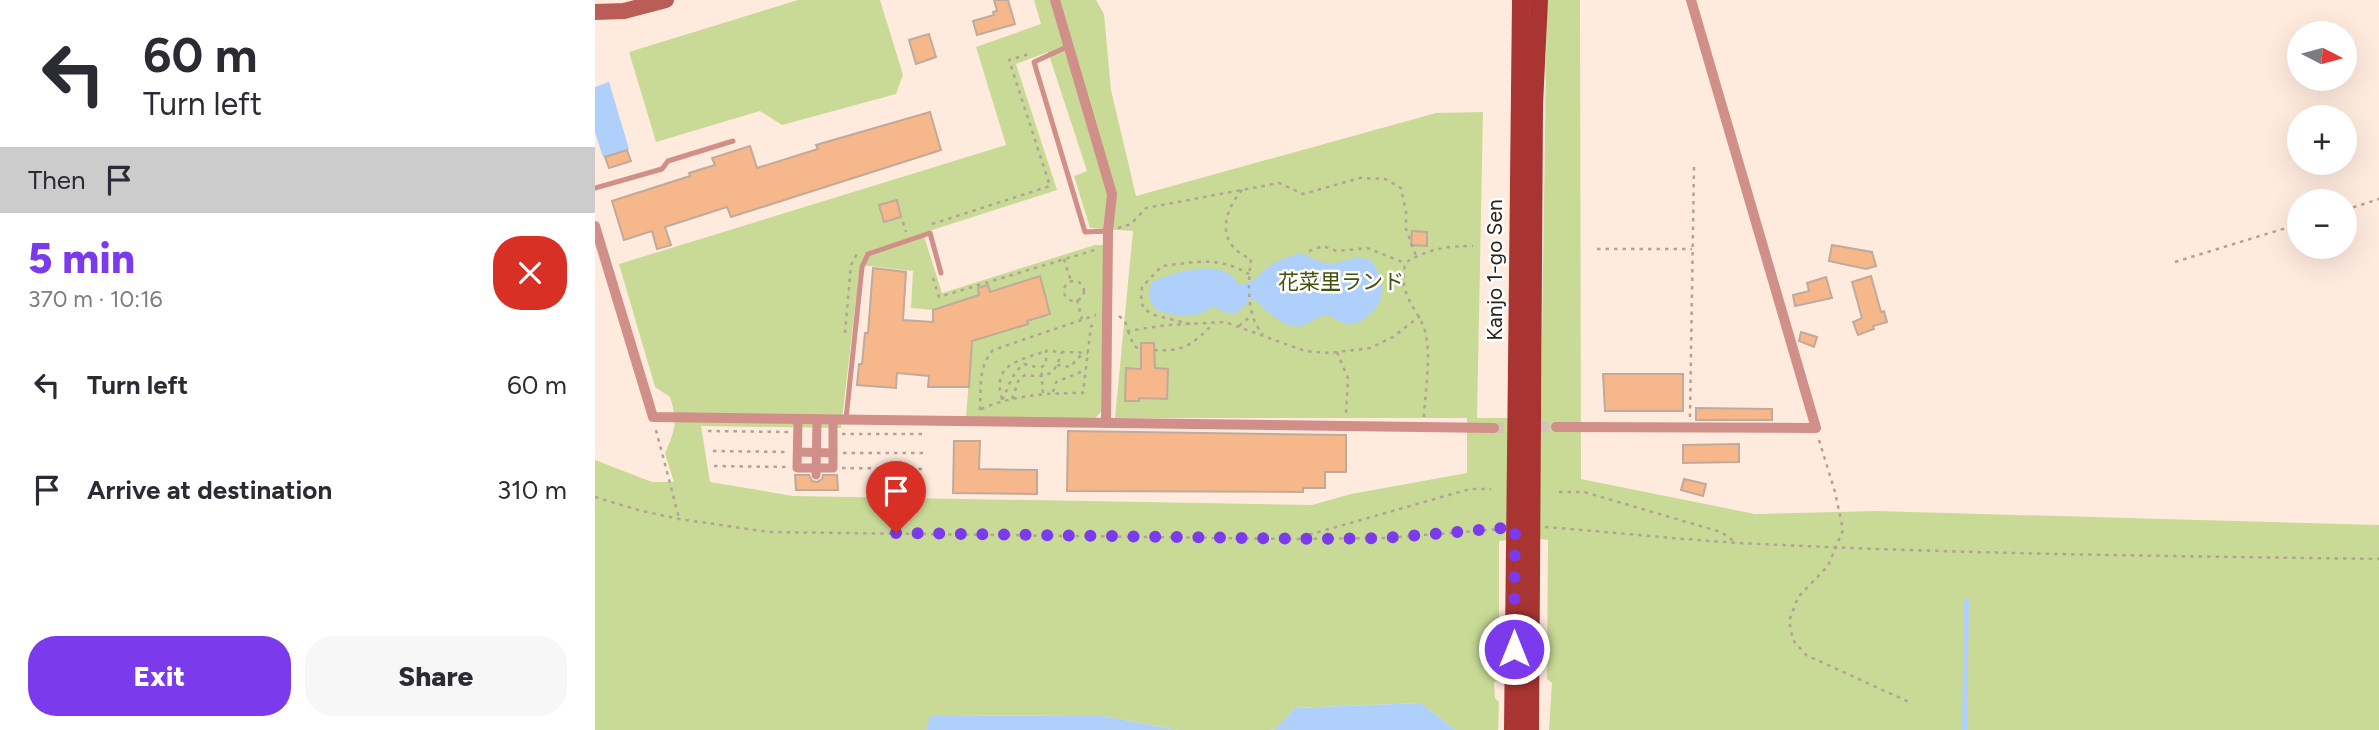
<!DOCTYPE html>
<meta charset="utf-8">
<style>
body{margin:0;font-family:Figtree,"Noto Sans JP",sans-serif;background:#f7f7f7;color:#2b2b33;height:100vh;display:flex;flex-direction:column;font-size:26px;white-space:nowrap}
*{box-sizing:border-box;margin:0}
p{font-size:23px;color:#7c7c81}
.icon{flex:none;width:38px;height:38px;fill:none;stroke:currentColor;stroke-width:2;stroke-linecap:round;stroke-linejoin:round}
.map{position:relative;flex:1;overflow:hidden}
.sheet{display:flex;flex-direction:column;background:#fff;width:595px}
.sheet>*{flex:none}
.guide{background:#fff;color:#2b2b33;overflow:hidden}
.needle{width:46px;rotate:96deg}
.controls{position:absolute;left:1692px;top:21px;display:grid;gap:14px}
.controls a{display:grid;place-items:center;width:70px;height:70px;border-radius:50%;background:#fff;box-shadow:0 7px 28px #0002;font-size:35px}
.pin{position:absolute;display:grid;place-items:center;width:60px;height:60px;color:#fff;margin:-72px -30px;border-radius:50% 50% 50% 0;rotate:-45deg;box-shadow:0 0 7px #0007}
.pin .icon{rotate:45deg}
.me{position:absolute;width:77px;margin:-38px;rotate:0deg;stroke-linejoin:round;filter:drop-shadow(0 0 5px #0008)}
.turn{display:flex;align-items:center;gap:24px;height:147px;padding:0 28px;font-size:32px}
.turn .icon{width:91px;height:91px;stroke-width:2.5}
.turn b{display:block;font-size:49px;line-height:60px}
.then{display:flex;align-items:center;height:66px;padding:0 28px;background:#0003;gap:14px;font-size:26px}
.round{display:grid;place-items:center;flex:none;width:74px;height:74px;border-radius:28px;background:#f7f7f7}
.headline{display:flex;align-items:center;justify-content:space-between;height:119px;padding:0 28px}
h1{font-size:42px;font-weight:800;line-height:52px;color:#7c3aed}
.cta{display:flex;gap:14px;margin-top:auto;padding:14px 28px}
.cta a{flex:1;height:80px;border-radius:28px;background:#7c3aed;color:#fff;font-size:28px;font-weight:800;line-height:80px;text-align:center}
.cta a+a{background:#f7f7f7;color:#2b2b33}
ul{padding:0;list-style:none}
li{display:flex;align-items:center;gap:21px;height:105px;padding:0 28px}
li div{flex:1}
li b{display:block;font-size:26px}
li em{font-style:normal}
main{display:flex;flex:1;min-height:0}
.map>svg:first-child{display:block}
.green{fill:#c8da96;fill-rule:evenodd}
.water{fill:#afd0fb}
.building{fill:#f6b78a;stroke:#c1aa9b;stroke-width:2}
.lines{fill:none;stroke-linecap:round;stroke-linejoin:round}
.minor-tunnel{stroke:#d4c3b7;stroke-width:10;stroke-dasharray:10 5;stroke-linecap:butt}
.path{stroke:#b2a297;stroke-width:2.5;stroke-dasharray:3.5 5;stroke-linecap:butt}
.service{stroke:#d08f88;stroke-width:5}
.pedestrian{stroke:#d08f88;stroke-width:9}
.minor{stroke:#d08f88;stroke-width:10}
.secondary{stroke:#ba5d57;stroke-width:16}
.primary{stroke:#a83532;stroke-width:18}
.route{stroke:#7c3aed;stroke-width:12;stroke-dasharray:0 21.6}
.labels{text-anchor:middle;dominant-baseline:central;stroke-width:5;stroke-linejoin:round;paint-order:stroke}
.street-label{font-size:21px;fill:#2a211b;stroke:#fff}
.park-label{font-size:21px;fill:#44510e;stroke:#fff}
</style>
<main>
<section class="sheet">
<div class="guide">
<div class="turn"><svg class="icon" aria-label="left" viewBox="0 0 24 24"><path d="M17 20v-9H6M10 6l-5 5 5 5"/></svg><div><b>60 m</b>Turn left</div></div>
<div class="then">Then<svg class="icon" aria-label="arrive" viewBox="0 0 24 24"><path d="M6 21V4h12l-3 4 3 4H6"/></svg></div>
</div>
<div class="headline"><div><h1>5 min</h1><p>370 m · 10:16</p></div><a class="round" style="background:#d93025;color:#fff"><svg class="icon" aria-label="close" viewBox="0 0 24 24"><path d="M6 6l12 12M18 6L6 18"/></svg></a></div>
<ul>
<li><svg class="icon" aria-label="left" viewBox="0 0 24 24"><path d="M17 20v-9H6M10 6l-5 5 5 5"/></svg><div><b>Turn left</b></div><em>60 m</em></li>
<li><svg class="icon" aria-label="arrive" viewBox="0 0 24 24"><path d="M6 21V4h12l-3 4 3 4H6"/></svg><div><b>Arrive at destination</b></div><em>310 m</em></li>
</ul>
<div class="cta"><a>Exit</a><a>Share</a></div>
</section>
<div class="map">
<svg width="1784" height="730" viewBox="0 0 1784 730">
<rect width="100%" height="100%" fill="#ffebde"/>
<g class="green">
<path d="M203,0H285L308,75L301,94L187,125L165,111L61,142L34,52Z"/>
<path d="M439,0H501L509,14L516,90L541,196L841,113L888,112L882,418H914L913,540L904,541V678L899,683L900,698L904,702L903,730H861L825,703L700,708L680,729L675,730H583L503,715L336,716L331,730H0V460L57,482H79L70,453C80,431 83,421 75,397L60,387L24,264L411,145L381,47L446,24ZM453,52L492,171L479,176L495,228L538,231L520,418H872V473L756,494L717,505L198,496L115,482L106,426L246,428L265,265L318,271L316,308L338,310L445,276L454,314L432,321V324L377,341L371,417L499,419L506,412L510,245H500L347,293L328,233L462,190L421,64Z"/>
<path d="M952,0H985L986,479L1160,514L1281,511L1784,525V730H954L957,683L952,679L953,540L944,539Z"/>
</g>
<g class="water">
<path d="M14,82L34,149L8,157L0,132V87Z"/>
<path d="M707,253C716,258 725,263 735,263C753,263 755,254 776,260C790,280 793,300 773,316C768,320 760,325 753,324C745,324 738,314 728,316C718,318 711,329 698,326C682,323 670,309 659,299H654L649,307L639,314L628,312L621,307C613,308 607,314 600,315C587,318 572,314 560,309C553,299 553,293 557,282C575,273 615,262 633,273C638,276 641,280 645,285C668,279 662,273 679,263C688,258 698,255 707,253Z"/>
<path d="M1369,600H1374L1372,730H1367Z"/>
<path d="M825,703L861,730H675L680,729L700,708Z"/>
<path d="M503,715L583,730H331L335,716Z"/>
</g>
<g class="building">
<path d="M399,0H413L420,24L382,35L378,21L399,15L398,12L402,11Z"/>
<path d="M334,34L341,57L321,64L314,40Z"/>
<path d="M335,112L346,150L136,217L132,207L70,227L76,245L62,249L57,231L29,240L17,201L95,176L94,173L120,165L117,158L155,146L162,168L223,149L221,145Z"/>
<path d="M32,150L36,161L14,168L10,157Z"/>
<path d="M302,200L306,217L289,222L284,205Z"/>
<path d="M817,231L832,232V246L816,245Z"/>
<path d="M1237,245L1277,252L1281,266L1271,269L1234,261Z"/>
<path d="M278,268L311,272L308,320L338,322V310L384,295L383,288L393,285L395,292L445,276L455,314L432,321L433,324L377,341L374,387H333L334,376L302,373L301,388L262,385L264,364H267L270,333H273Z"/>
<path d="M1276,276L1286,312L1289,311L1292,322L1278,326L1279,329L1263,335L1258,322L1267,318L1257,282Z"/>
<path d="M1231,277L1237,298L1200,306L1198,295L1214,291L1212,283Z"/>
<path d="M1206,332L1222,337L1219,347L1204,341Z"/>
<path d="M546,343H559L560,368L573,369L572,399L544,398V401H530L531,368L546,369Z"/>
<path d="M1008,374H1088V411H1010Z"/>
<path d="M1101,408L1177,409V420H1101Z"/>
<path d="M473,431L751,435V472H730V488H708V492L472,491Z"/>
<path d="M359,441H385L384,469L442,470V494L358,493Z"/>
<path d="M1144,444V462L1088,463V445Z"/>
<path d="M200,475H214L217,481L222,482L227,479L228,475H242L243,490H201Z"/>
<path d="M1089,479L1111,484L1108,496L1086,490Z"/>
</g>
<g class="lines">
<path class="minor-tunnel" d="M899,428L961,427"/>
<g class="path">
<path d="M647,190C626,215 622,245 656,259C653,283 651,317 668,334"/>
<path d="M1750,210L1784,199"/>
<path d="M308,222L311,232"/>
<path d="M337,224L455,186L414,60L434,54"/>
<path d="M523,228L536,224L551,208L684,183L708,194L765,178L790,179L806,188L811,212V229L821,256"/>
<path d="M1002,249H1097"/>
<path d="M714,251L728,246L742,251L772,248L810,263"/>
<path d="M469,259L476,281"/>
<path d="M1580,262L1704,224"/>
<path d="M338,278L344,297L503,249"/>
<circle cx="479" cy="291" r="10"/>
<path d="M482,300L487,319"/>
<path d="M524,316L530,321L533,331L572,325L630,322L710,351L735,353L775,348L798,337L825,316"/>
<path d="M595,324L559,315L549,309L546,301L547,287L567,266C602,262 623,256 654,274"/>
<path d="M644,326L657,315"/>
<path d="M533,331L539,346L546,350"/>
<path d="M250,333L256,265L262,254"/>
<path d="M559,350C590,352 598,344 619,323"/>
<path d="M742,352L753,378L751,413"/>
<path d="M462,365L475,367L488,353"/>
<path d="M458,392L461,382L491,370"/>
<path d="M448,393L446,368L451,363V351L493,353"/>
<path d="M407,399C396,364 425,360 451,351"/>
<path d="M417,399L424,379L430,375C455,378 459,375 467,352"/>
<path d="M407,400C415,385 416,374 429,364L445,368"/>
<path d="M386,409C419,395 452,393 488,393L496,326L502,324"/>
<path d="M385,410C386,389 383,367 398,350L501,315"/>
<path d="M829,417C830,391 836,361 831,335C828,319 817,309 812,295C807,284 809,274 810,263C833,249 851,246 878,246"/>
<path d="M1095,417L1099,166"/>
<path d="M61,430L84,518"/>
<path d="M113,431L193,432"/>
<path d="M247,434H328"/>
<path d="M1224,440L1240,492L1248,530L1233,566L1203,597L1194,621L1198,640L1211,655L1314,702"/>
<path d="M118,451L192,452"/>
<path d="M248,453H328"/>
<path d="M119,466L192,467"/>
<path d="M247,468L328,469"/>
<path d="M964,492H989L1126,532L1140,542"/>
<path d="M0,497L43,510L84,519L174,532L699,539L790,538L906,529"/>
<path d="M950,527C1015,532 1080,539 1145,543C1358,554 1571,556 1784,559"/>
<path d="M706,537L875,489H896"/>
</g>
<g class="service">
<path d="M474,46L439,62L490,232L513,231"/>
<path d="M0,188L67,169L73,161L138,141"/>
<path d="M251,419L267,267L273,254L335,233L346,273"/>
</g>
<g class="pedestrian">
<path d="M203,419L202,468H238V420"/>
<path d="M203,452L238,453"/>
<path d="M221,475L222,420"/>
</g>
<g class="minor">
<path d="M460,0L517,194L513,231L511,423"/>
<path d="M0,226L58,417L899,428"/>
<path d="M961,427L1221,428L1096,0"/>
</g>
<path class="secondary" d="M0,12L29,11L71,0"/>
<g class="primary">
<path d="M918,730L926,0"/>
<path d="M935,730L939,105L944,0"/>
</g>
</g>
<g class="lines">
<path class="route" d="M301,533L722,539L790,538L920,527L919,649"/>
</g>
<g class="labels">
<g class="street-label">
<text transform="translate(899 270) rotate(-90)">Kanjo 1-go Sen</text>
</g>
<g class="park-label">
<text x="746" y="281">花菜里ランド</text>
</g>
</g>
</svg>
<div class="controls">
<a><svg class="needle" viewBox="-14 -14 28 28"><path d="M0-13l5 13h-10z" fill="#e53935"/><path d="M0 13l5-13h-10z" fill="#7c7c81"/></svg></a>
<a>+</a>
<a>−</a>
</div>
<div class="pin" style="left:301px;top:533px;background:#d93025"><svg class="icon" aria-label="arrive" viewBox="0 0 24 24"><path d="M6 21V4h12l-3 4 3 4H6"/></svg></div>
<svg class="me" style="left:919px;top:649px" viewBox="-20 -20 40 40"><circle r="17" fill="#7c3aed" stroke="#fff" stroke-width="3"/><path d="M0-11L8 9 0 5-8 9z" fill="#fff"/></svg>
</div>
</main>
